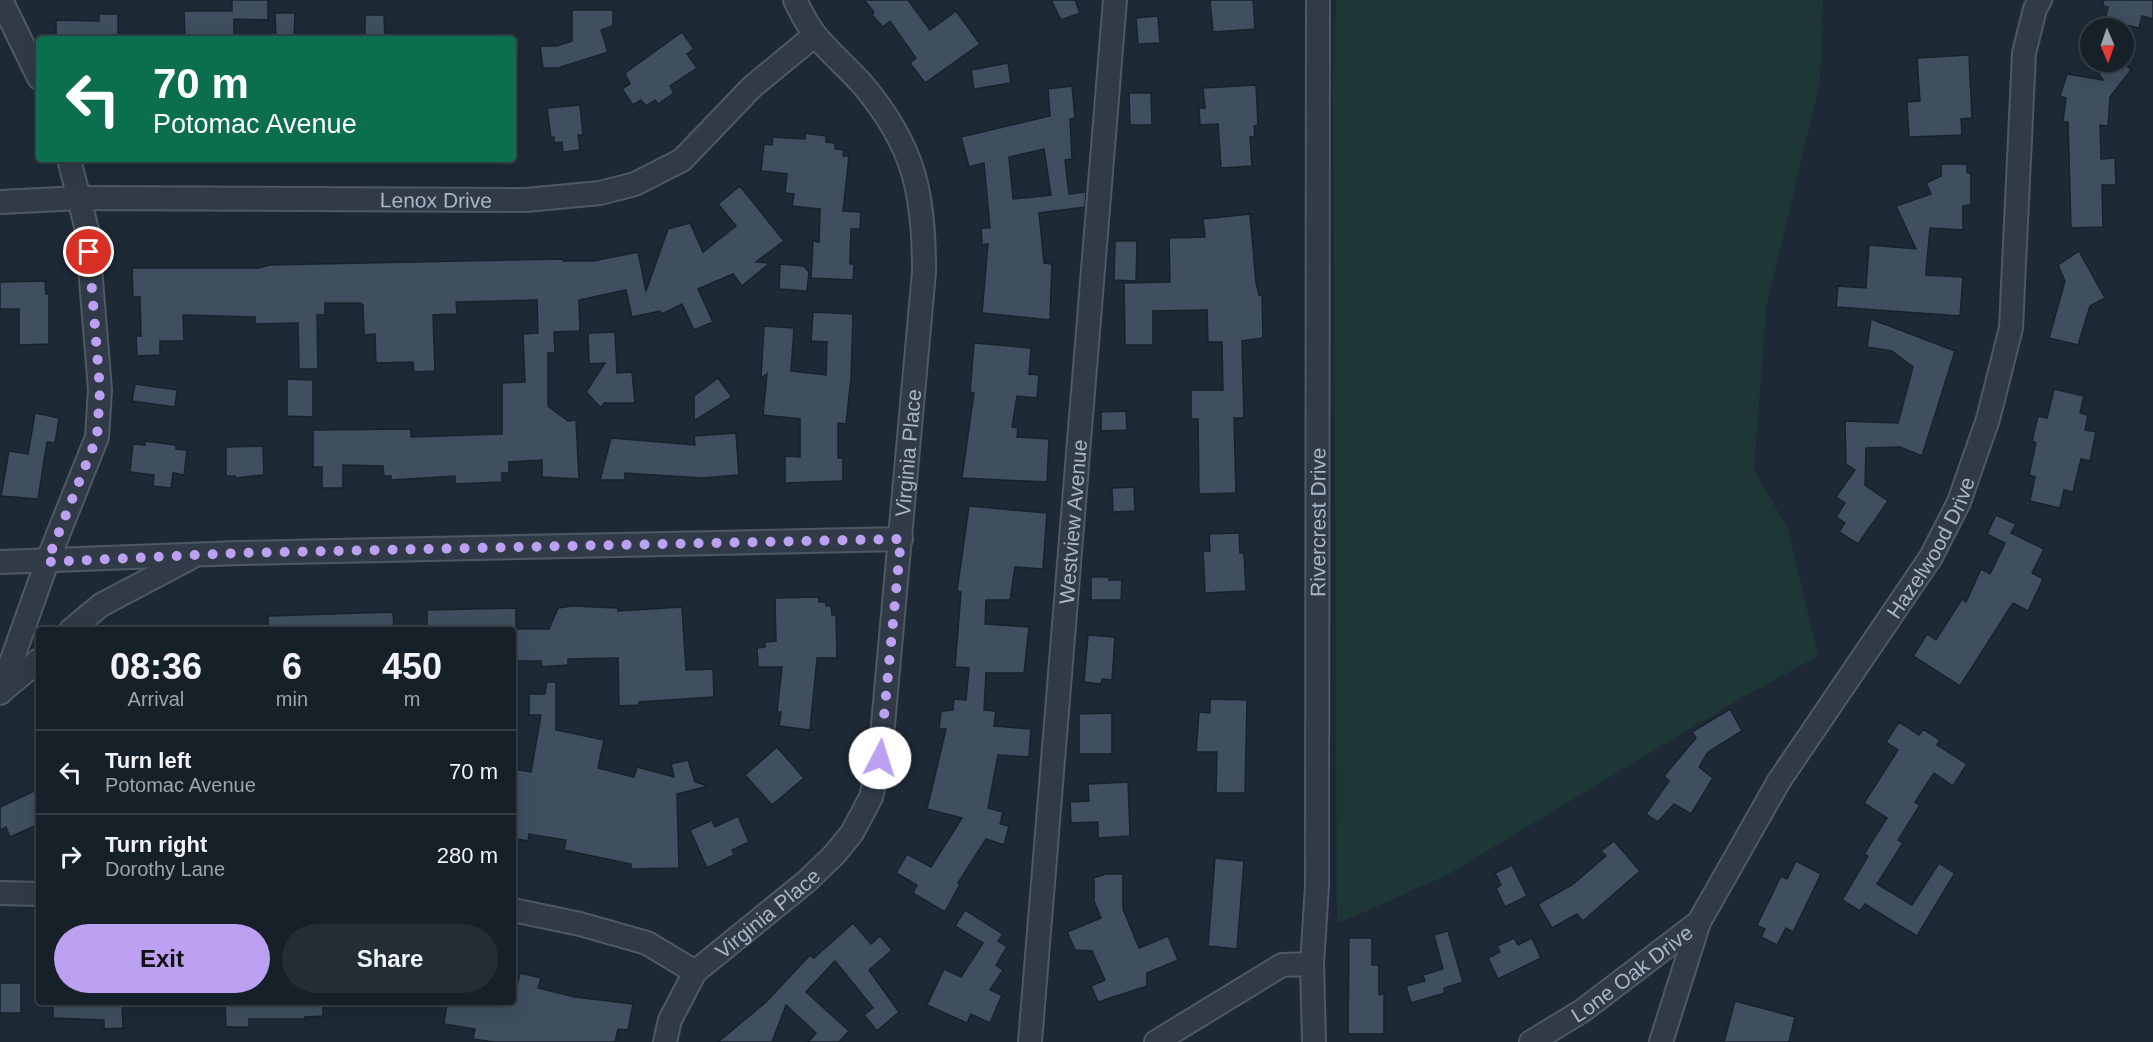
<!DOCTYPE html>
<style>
body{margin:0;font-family:Helvetica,sans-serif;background:#232d34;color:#f1f3f6;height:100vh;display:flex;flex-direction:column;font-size:22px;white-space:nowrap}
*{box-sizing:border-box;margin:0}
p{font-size:20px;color:#9ea3a8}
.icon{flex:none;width:33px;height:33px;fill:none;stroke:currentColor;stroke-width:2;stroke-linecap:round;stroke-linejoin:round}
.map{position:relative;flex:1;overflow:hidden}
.details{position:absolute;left:36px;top:627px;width:480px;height:378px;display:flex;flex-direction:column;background:#162028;border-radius:6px;box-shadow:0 6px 24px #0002,0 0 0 2px #353e45}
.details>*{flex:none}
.guide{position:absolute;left:36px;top:36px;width:480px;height:126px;border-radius:6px;box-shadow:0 6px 24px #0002,0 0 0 2px #353e45;background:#0b6e4f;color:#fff;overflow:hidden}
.needle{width:39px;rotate:178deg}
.controls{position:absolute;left:2080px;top:18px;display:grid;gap:12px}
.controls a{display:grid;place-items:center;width:54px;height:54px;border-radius:50%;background:#162028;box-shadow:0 6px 24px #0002,0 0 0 2px #353e45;font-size:30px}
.pin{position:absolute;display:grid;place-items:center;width:51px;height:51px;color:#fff;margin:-26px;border:3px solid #fff;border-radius:50%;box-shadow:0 2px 6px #0007}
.me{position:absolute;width:66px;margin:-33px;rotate:5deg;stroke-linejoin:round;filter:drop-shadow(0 0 4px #0008)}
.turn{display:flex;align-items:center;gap:21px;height:126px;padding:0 18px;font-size:27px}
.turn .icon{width:78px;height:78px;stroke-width:2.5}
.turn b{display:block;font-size:42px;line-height:51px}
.eta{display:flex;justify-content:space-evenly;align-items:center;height:102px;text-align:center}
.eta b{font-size:36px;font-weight:700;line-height:42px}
.cta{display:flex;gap:12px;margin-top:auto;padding:12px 18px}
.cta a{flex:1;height:69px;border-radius:36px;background:#bca0f2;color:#111;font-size:24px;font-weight:700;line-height:69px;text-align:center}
.cta a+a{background:#232d34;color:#f1f3f6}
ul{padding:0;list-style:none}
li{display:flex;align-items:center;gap:18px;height:84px;padding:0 18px;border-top:2px solid #353e45}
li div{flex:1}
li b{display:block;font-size:22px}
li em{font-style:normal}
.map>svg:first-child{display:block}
.green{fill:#1f3637}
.building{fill:#3f4f5f;stroke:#18222d;stroke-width:1.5;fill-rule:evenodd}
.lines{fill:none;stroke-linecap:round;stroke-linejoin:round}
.street-casing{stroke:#4e5965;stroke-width:26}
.street{stroke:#303b47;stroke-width:22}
.route{stroke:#bca0f2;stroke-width:10;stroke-dasharray:0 18}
.labels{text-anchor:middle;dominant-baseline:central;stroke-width:6;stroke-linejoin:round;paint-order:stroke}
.street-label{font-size:21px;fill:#aab6c5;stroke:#16202b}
</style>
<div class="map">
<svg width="2153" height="1042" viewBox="0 0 2153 1042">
<rect width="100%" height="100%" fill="#1d2a36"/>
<path class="green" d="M1336,0H1823L1820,82L1766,308L1754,470L1788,529L1818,656L1741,698L1447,875L1337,924L1333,82Z"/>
<g class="building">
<path d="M232,0H268V20L234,19V39H185L184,11H232Z"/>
<path d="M864,0H908L930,30L956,11L980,44L925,83L910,63L916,58L890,21L883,27L872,15L874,12Z"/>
<path d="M1051,0H1075L1080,13L1061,20Z"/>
<path d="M1210,0H1253L1255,29L1213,32Z"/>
<path d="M2103,0H2153V19L2142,16L2139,28L2105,20L2108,7L2103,6Z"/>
<path d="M572,10H613V26L601,30L608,52L558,68H543L540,46H557L572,41Z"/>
<path d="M275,13H295L294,39H276Z"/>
<path d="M99,14H118V39H56V20L99,21Z"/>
<path d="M365,15H384L385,39H365Z"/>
<path d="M1158,16L1160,43L1138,44L1136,18Z"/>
<path d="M682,32L694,49L687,54L697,68L670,86L674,93L658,104L655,100L646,106L641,100L633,105L622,89L630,84L625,73Z"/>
<path d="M1969,55L1972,118L1961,119L1962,135L1909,137L1907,102L1920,101L1917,58Z"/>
<path d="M2092,62H2123L2131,70L2110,97L2108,126L2100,125L2101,159L2115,158L2116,185H2102L2103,227L2071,228L2068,122H2063L2066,98L2060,96L2067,74L2103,80Z"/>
<path d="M1008,63L1011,83L974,89L971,70Z"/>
<path d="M1256,85L1258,125L1254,126L1255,136L1250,137L1252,166L1221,168L1218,124L1200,125L1199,108H1205L1203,88Z"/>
<path d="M1072,86L1075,118L1070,119L1072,159L1065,160L1069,194L1086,192L1085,207L1039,213L1044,263L1052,264L1050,320L982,313L988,244L982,245L981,228H990L984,163L969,167L961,137L1050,116L1048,89ZM1044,149L1051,195L1013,199L1009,157Z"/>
<path d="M1129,93H1151L1152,125H1130Z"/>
<path d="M580,105L583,135H578L580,150L563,152L562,142L554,143V137L551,138L547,108Z"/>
<path d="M805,133L826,136V142L835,143V149L844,150L843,156H849L843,211L861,212L860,229H851L850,264H854L853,280L811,278L813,241L819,242L820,209L792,206L794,194L785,193L787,174L761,171L764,144L772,145L773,137L805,139Z"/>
<path d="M1941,164H1967V172L1971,174V205L1963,206V230L1930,228L1926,272V275L1963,277L1960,316L1836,307L1838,286L1866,288L1869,245L1916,249L1896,206L1931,194L1926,183L1941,176Z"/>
<path d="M740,186L784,241L756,262L770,263L742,286L733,274L698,289L713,322L694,330L682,304L662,314L660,311L632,317L626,290L579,300L580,331L554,332L555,353H548V406L568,421L576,420L579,479L542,477V460L509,462V473H502V482L455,484V476L391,480V476H384L383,466L343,465V488H322V467H313V430L411,429V437L502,434V383L525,382L523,334L538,333L537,300L456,302L457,314L433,315L435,371L414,372L413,362L376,363L375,334L364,335L363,305L360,303H325V315H317L318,369H299L298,323L255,324V317L183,315L184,341H160V355L137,356L136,336H141L140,297H133L132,268H259L269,265L563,259V261H593L638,252L646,291L668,229L690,223L703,252L736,226L718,204Z"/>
<path d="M1250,214L1256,283L1259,295H1262L1263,338L1242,341L1244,418H1234L1236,493L1199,494L1198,419H1191V390H1223L1222,342H1208L1207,310L1153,311V345H1125L1124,283L1170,282L1169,238L1205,237L1203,219Z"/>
<path d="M1115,241H1137L1136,281L1114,280Z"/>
<path d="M2079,251L2105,298L2090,306L2078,345L2049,338L2065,281L2058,265Z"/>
<path d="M780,264L804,266L809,272L807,291L779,289Z"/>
<path d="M45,281L46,294H49V344L19,345V309H0V282Z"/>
<path d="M813,312L853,314L851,378L846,424L838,423V458H843V481L785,483V456L800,457V419L763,415L767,374L761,378L764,326L794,328L791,371L826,375L827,342L811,341Z"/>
<path d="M1871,319L1955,351L1922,456L1900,447L1866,448L1865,485L1888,501L1858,544L1839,532L1845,523L1836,517L1845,503L1836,497L1855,470L1846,464L1845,421L1898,423L1913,367L1892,351L1867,347Z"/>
<path d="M615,332L617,373L632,372L635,403H604L601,408L586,392L605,363L589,364L588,333Z"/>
<path d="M974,343L1031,348L1029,374L1039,375L1037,398L1017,396L1012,427L1018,428L1017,437L1049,439L1047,482L962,478L974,393L970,392Z"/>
<path d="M718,378L732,397L694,421V396Z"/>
<path d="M287,379L313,380V417L287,416Z"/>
<path d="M135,384L177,390L175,407L132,401Z"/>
<path d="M2054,389L2084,396L2080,413L2088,415L2085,430L2096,432L2090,461L2081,459L2073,492L2064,490L2060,508L2030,501L2035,477L2029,475L2036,443L2032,441L2038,416L2047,418Z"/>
<path d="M1126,411L1127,430L1101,431V412Z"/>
<path d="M35,413L59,418L55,443L47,442L38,499L1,496L9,451L28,454Z"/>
<path d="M736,433L739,475L702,478L625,473V480H600L611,438L695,445L694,436Z"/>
<path d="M145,441L176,445V449L187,450L184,475L173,473L171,488L153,486L154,475L130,472L133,444L145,445Z"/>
<path d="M263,446L264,475L235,478V476H226V447Z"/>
<path d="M1134,487L1135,511L1113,512L1112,488Z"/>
<path d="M969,506L1047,513L1043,569L1015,567L1010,600H986L985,624L1029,627L1024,673H986L984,710L996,711L994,726L1031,729L1029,757L998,755L988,808L1003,812L1000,824L1009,826L1004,845L986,839L958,883L960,884L945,912L913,893L917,885L896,873L907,854L931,867L962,818L927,809L946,729H939L941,711L953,710L954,699L966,700L969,668L955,667L961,592L957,591Z"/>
<path d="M1996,515L2016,524L2011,533L2044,549L2032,573L2043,579L2028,611L2013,603L1960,686L1913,656L1927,634L1936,640L1962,599L1966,602L1981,569L1990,574L2005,543L1987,534Z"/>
<path d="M1239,533L1240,553H1244L1246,591L1205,593L1203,551H1210L1209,534Z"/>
<path d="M1091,577H1109V580H1122L1121,600H1091Z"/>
<path d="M819,597V602H826V606H831L832,615H836L837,658H817L810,730L779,726L781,712H777L782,667H758L757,648L765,647V642L776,641L775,598Z"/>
<path d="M573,606L618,608V611L682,607L686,670L713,669L714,697L639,702V705L619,706L618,658L568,659V665L542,667L541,661H513V630H427V610L516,608V629H549L558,608Z"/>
<path d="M393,612L394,630H268V616Z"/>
<path d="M1088,635L1115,637L1112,680L1102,679L1101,684L1084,682Z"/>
<path d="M547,682H556V730L604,740L598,768L634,777L637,767L674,777L671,764L688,760L695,782L708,786L677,794L679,868L631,869V864L564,850L566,840L529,834L528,841L513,838L516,800H513V769L531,772L541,715H529V694H545Z"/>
<path d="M1210,699L1247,700L1245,793H1216L1217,752H1196L1199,712L1210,713Z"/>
<path d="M1730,709L1742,731L1708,752L1699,767L1713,778L1691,814L1674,804L1658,822L1646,814L1669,781L1664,776L1696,738L1692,732Z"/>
<path d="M1112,713V754H1079V714Z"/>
<path d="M1899,722L1919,735L1923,729L1940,740L1937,745L1967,764L1953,786L1934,773L1915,802L1920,805L1898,840L1903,843L1877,884L1912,905L1939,863L1955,873L1917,936L1865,904L1860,911L1842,900L1868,856L1864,854L1887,818L1864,803L1898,750L1886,742Z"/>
<path d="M777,747L804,778L772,805L745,775Z"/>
<path d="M1128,782L1130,836L1098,838V822L1071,823L1070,802L1089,801L1088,784Z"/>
<path d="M34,791L39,803V824L10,837L6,827L0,830V807Z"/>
<path d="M738,816L749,842L732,850L734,855L707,868L690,830L712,820L715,827Z"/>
<path d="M1614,841L1640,871L1583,921L1577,914L1552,928L1538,904L1572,885L1606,856L1601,851Z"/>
<path d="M1215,858L1244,861L1237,949L1208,946Z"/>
<path d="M1796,861L1821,874L1793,932L1786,928L1777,945L1761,937L1765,929L1757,925L1781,876L1787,879Z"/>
<path d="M1512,865L1527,896L1505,907L1496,888L1501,885L1495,873Z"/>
<path d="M1105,874H1123V909L1139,948L1168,936L1178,960L1147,973V986L1098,1002L1091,986L1105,980L1092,951L1075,950L1067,932L1101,918L1094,901V878Z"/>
<path d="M965,910L1003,934L998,941L1007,947L996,965L1003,970L990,990L1002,995L990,1023L971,1014L967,1023L927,1005L944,969L961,977L983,943L955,926Z"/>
<path d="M853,923L871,944L880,936L892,950L869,970L899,1012L877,1031L864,1015L873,1008L835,961L806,992L849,1031L839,1042H808L816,1033L786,1005L772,1042H718L766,1002L810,955L814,958Z"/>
<path d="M1448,931L1463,982L1444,988L1445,993L1411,1003L1406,986L1425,981L1423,975L1443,969L1434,935Z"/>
<path d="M1349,938H1372V965H1379V995L1384,993V1034H1348Z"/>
<path d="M1514,938L1518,945L1532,938L1541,958L1498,979L1488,958L1500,952L1497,946Z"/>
<path d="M520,973L541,978L538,988L575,997L633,1004L628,1030L618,1029L615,1042H494L473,1039L475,1029L444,1024L447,1002H513Z"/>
<rect x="0" y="983" width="21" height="30"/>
<path d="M1735,1001L1795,1017L1789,1042H1724Z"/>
<path d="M53,1002H122L123,1028L104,1029V1020L53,1018Z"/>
<path d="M225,1002H323V1016L305,1017V1019H249V1027H226Z"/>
</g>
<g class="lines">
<g class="street-casing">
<g id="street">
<path d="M1,0L39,78"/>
<path id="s1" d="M0,202L81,198L526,200L600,193L635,184L682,160L752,87L815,35"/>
<path d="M0,562L239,553L901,539"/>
<path d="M71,630L101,605L190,558"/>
<path d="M3,690L39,660"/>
<path d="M0,693L47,562L97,437L100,390L87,230L69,159"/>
<path d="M0,893L39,894"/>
<path d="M513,910L580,924L647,943L695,972"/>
<path id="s2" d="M665,1042L670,1020L695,972L807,881L834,855L852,833L871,797L880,758L924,272C924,194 915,147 863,85C848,68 830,53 816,36C807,25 801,12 795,0"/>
<path id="s3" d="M1030,1042L1115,0"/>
<path d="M1156,1042L1282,965L1312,964"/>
<path id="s4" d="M1314,1042L1312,964L1317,886L1318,0"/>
<path id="s5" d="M1531,1042L1582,1011L1699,922"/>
<path id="s6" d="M1661,1042L1699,922L1779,781L1931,557L1959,502L1988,419L2011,328L2024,53L2035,9L2040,0"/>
</g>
</g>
<use href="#street" class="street"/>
</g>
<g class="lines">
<path class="route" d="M89,252L100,390L97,437L47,562L239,553L901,539L880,758"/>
</g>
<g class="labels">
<g class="street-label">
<text stroke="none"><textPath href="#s1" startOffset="436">Lenox Drive</textPath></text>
<text stroke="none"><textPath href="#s2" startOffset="674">Virginia Place</textPath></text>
<text stroke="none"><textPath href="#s3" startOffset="522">Westview Avenue</textPath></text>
<text stroke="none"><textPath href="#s4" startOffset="520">Rivercrest Drive</textPath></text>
<text stroke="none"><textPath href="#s6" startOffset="567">Hazelwood Drive</textPath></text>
<text stroke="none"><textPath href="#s2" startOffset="170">Virginia Place</textPath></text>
<text stroke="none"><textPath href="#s5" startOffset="122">Lone Oak Drive</textPath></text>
</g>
</g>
</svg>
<div class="controls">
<a><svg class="needle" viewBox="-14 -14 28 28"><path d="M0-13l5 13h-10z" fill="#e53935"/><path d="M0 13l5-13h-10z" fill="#9ea3a8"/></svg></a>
</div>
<div class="pin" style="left:89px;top:252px;background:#d93025"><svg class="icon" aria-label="arrive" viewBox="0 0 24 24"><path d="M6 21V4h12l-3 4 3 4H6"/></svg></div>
<svg class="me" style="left:880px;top:758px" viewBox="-20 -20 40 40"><circle r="19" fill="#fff"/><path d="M0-13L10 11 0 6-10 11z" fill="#bca0f2"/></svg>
<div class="guide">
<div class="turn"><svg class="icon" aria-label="left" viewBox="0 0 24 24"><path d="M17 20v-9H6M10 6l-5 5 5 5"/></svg><div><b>70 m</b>Potomac Avenue</div></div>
</div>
<section class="details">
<div class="eta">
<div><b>08:36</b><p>Arrival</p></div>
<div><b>6</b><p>min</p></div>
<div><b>450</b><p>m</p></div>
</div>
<ul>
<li><svg class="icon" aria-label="left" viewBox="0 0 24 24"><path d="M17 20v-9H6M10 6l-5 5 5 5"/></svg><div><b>Turn left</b><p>Potomac Avenue</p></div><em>70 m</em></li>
<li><svg class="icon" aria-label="right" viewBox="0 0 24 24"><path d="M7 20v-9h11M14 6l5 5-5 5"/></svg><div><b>Turn right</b><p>Dorothy Lane</p></div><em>280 m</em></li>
</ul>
<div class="cta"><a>Exit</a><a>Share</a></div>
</section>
</div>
